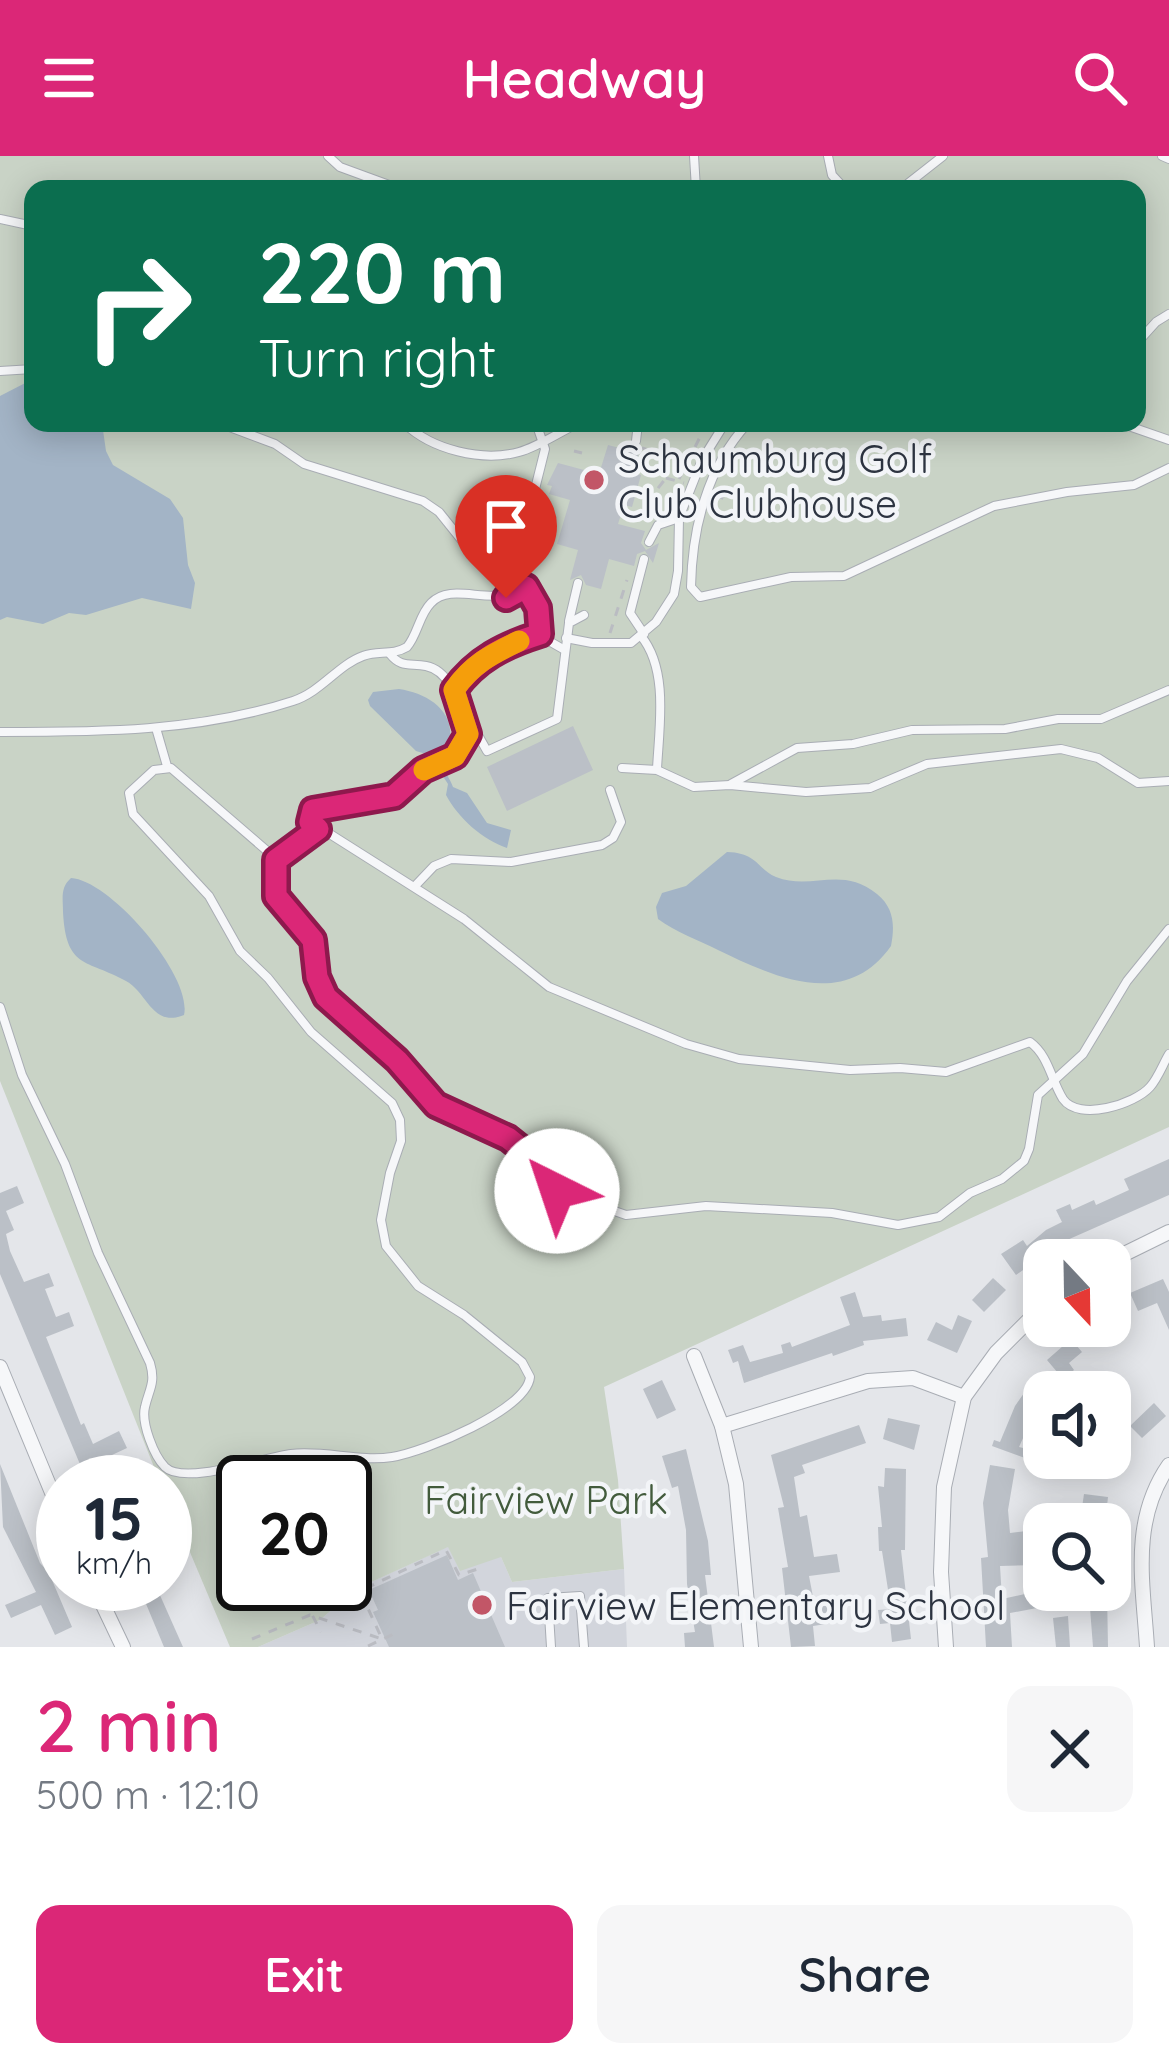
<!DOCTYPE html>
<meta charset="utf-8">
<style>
body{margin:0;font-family:Quicksand,sans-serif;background:#f6f6f7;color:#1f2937;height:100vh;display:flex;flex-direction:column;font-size:45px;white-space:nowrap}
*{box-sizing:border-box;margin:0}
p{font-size:39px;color:#747a83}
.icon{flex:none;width:66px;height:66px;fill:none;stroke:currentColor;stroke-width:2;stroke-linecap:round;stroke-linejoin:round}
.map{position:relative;height:1491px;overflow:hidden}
.sheet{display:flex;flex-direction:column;background:#fff;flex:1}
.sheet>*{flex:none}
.guide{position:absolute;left:24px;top:24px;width:1122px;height:252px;border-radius:24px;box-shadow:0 6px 30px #0003;background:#0b6e4f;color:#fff;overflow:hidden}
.needle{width:78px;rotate:158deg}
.tools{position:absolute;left:1023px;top:1083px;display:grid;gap:24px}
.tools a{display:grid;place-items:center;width:108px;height:108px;border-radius:24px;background:#fff;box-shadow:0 6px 30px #0003;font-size:60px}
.speed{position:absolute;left:36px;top:1299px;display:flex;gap:24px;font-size:60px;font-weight:700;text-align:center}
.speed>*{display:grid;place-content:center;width:156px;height:156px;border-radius:50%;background:#fff;box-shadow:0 6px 30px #0003;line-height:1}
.speed small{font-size:30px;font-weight:400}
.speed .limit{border:6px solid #111;border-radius:18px;background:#fff;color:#111}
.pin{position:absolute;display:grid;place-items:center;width:102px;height:102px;color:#fff;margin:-123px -51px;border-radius:50% 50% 50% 0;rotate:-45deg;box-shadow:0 0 12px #0007}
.pin .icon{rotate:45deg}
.me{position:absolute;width:132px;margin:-66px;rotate:319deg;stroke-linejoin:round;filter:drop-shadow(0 0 9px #0008)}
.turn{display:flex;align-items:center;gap:42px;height:252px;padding:0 36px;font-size:54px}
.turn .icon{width:156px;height:156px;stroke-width:2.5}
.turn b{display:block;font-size:84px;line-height:102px}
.round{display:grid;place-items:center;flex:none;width:126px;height:126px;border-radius:24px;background:#f6f6f7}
.headline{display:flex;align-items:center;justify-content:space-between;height:204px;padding:0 36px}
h1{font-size:72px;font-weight:600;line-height:90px;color:#db2777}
.action{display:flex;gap:24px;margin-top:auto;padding:24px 36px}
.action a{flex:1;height:138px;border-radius:24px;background:#db2777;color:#fff;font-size:48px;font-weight:600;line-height:138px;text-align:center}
.action a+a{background:#f6f6f7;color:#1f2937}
header{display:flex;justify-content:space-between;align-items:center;height:156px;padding:0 36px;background:#db2777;color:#fff;font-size:54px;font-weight:600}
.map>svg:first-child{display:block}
.built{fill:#d2d5dc}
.green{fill:#c9d3c6;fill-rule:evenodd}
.water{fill:#a3b4c6}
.building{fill:#bbc0c7}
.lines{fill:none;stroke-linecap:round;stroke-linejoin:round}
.lane-casing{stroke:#a9adb4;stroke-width:10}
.street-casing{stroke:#a9adb4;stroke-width:16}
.path{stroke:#babcc2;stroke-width:3;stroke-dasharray:9 9;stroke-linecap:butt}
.lane{stroke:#f6f7f9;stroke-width:8}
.street{stroke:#f6f7f9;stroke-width:14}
.route-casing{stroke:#8e194d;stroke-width:30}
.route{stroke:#db2777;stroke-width:21}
.slow{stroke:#f59e0b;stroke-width:21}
.poi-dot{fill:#c25667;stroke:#f3f5f8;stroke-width:4.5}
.labels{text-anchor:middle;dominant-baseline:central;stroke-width:9;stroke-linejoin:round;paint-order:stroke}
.poi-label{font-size:39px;fill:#2d3441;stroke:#f3f5f8;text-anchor:start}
.park-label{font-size:39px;fill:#425b3c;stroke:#f3f5f8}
</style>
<header><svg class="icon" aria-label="menu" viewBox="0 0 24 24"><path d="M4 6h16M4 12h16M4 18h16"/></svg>Headway<svg class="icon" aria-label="search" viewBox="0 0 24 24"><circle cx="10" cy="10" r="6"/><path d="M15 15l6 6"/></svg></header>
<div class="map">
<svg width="1169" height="1491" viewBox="0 0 1169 1491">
<rect width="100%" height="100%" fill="#e4e6ea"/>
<path class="built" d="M449,1390L501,1401L512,1426L624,1413L627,1491H258L320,1464L356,1433Z"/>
<path class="green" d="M0,0H1169V971L604,1231L618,1324L624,1413L512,1426L501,1401L460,1415L448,1391L356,1433L320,1464L258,1491H230L165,1337V1326H160L0,925ZM33,33H1137V267H33ZM243,1326H345V1428H243Z"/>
<g class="water">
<path d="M33,223V267H102L106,295L113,309L170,343L183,362L188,409L195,427L191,453L142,442L86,459L69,457L43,468L7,461L0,464V240Z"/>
<path d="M399,533C426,537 454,553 450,584C449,591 443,596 442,603C441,612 450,622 453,631L467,637L487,667L511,674L507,692C483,684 458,662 446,639L448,628L429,599L416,595L370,550L368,544L373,536Z"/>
<path d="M727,696C758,697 756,712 776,721C812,735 841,709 877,738C894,752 895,769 891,790C845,855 774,821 718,794C698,784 676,776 658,763L656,751L662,737L686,730Z"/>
<path d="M71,722C110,724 193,820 184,859C152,872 148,837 126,825C86,803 66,813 63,756C63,742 60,732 71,722Z"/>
</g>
<g class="building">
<path d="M608,289L639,297L633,317L641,319L632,351L624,349L618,368L645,375L641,387L646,394L659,387L653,407L645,395L637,398L634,410L609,403L601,433L586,429L581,419L570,424L578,394L557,388L570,344L549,338L552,330L547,329L558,307L599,318Z"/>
<path d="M573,570L593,614L507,655L487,611Z"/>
<path d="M1169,1003V1039L1040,1096L1043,1100L1016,1119L1001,1098L1023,1084L1027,1090L1046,1074L1062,1066L1056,1054L1070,1048L1072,1054L1094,1044L1096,1049L1129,1034L1124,1023Z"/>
<path d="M17,1030L24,1047L6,1055L14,1074L6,1078L10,1095L24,1126L49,1117L54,1130L45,1133L56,1161L69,1156L74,1170L46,1181L81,1269L84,1267L93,1288L119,1275L127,1292L82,1313L0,1118V1037Z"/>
<path d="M993,1122L1006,1134L984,1156L972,1144Z"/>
<path d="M1163,1123L1169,1136V1174L1157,1147L1138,1155L1130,1137Z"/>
<path d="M855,1136L863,1161L881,1159L882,1165L906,1162L908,1180L863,1185L864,1189L833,1200L832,1197L744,1227L738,1205L733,1207L728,1194L743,1189L750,1206L783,1197L781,1189L790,1186L792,1191L850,1169L840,1141Z"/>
<path d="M1110,1145L1123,1166L1116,1170H1128L1098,1188L1087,1170H1110Z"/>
<path d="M958,1159L972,1165L957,1197L927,1184L936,1166L952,1174Z"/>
<path d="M1071,1183L1082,1196L1069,1207L1074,1214L1063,1223L1047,1204Z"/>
<path d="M1036,1220L1059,1236H1044L1019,1291L1044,1297V1309L992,1290L994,1284L1000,1286L1015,1250Z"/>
<path d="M662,1224L676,1254L657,1263L643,1233Z"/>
<path d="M1154,1247L1166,1260L1142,1282L1130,1270Z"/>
<path d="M888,1262L920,1269L914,1294L883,1283Z"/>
<path d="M859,1269L866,1287L802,1309L805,1317L794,1321L800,1361L807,1359L814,1401L837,1398L840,1416L809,1420L815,1451L836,1448L839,1466L813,1470L815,1490L791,1491L782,1412L788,1411L778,1352L784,1351L771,1299Z"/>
<path d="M686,1293L708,1385L711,1419H705L714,1491H685L684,1477L695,1476L687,1428L686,1374L678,1330L672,1332L662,1300Z"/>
<path d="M0,1308L40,1407L49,1417L72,1471L55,1479L41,1449L11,1462L5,1449L36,1436L3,1371Z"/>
<path d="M990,1309L1015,1313L1008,1354L1010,1377L1035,1374L1037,1389L1038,1409L1000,1410L1002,1443L1034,1436L1037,1452L1010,1457L1012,1491H986L981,1402L988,1401L983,1347Z"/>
<path d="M885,1312L906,1313L905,1394H901L911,1483L892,1486L890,1467L880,1468L878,1454L891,1453L882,1395H879L878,1371H882L878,1330L884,1331Z"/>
<path d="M1084,1338L1108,1341L1105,1368L1080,1365Z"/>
<path d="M447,1399L458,1424L473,1417L505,1491H389L373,1456L378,1454L369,1434Z"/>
<path d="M133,1428H155L183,1491H164L144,1443L140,1445Z"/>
<path d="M1107,1436L1108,1491H1093L1090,1452L1083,1453L1082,1438Z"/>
<path d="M1068,1460L1070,1491H1056L1053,1462Z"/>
</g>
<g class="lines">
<g class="lane-casing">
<g id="lane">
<path d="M328,0L340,11L400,33"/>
<path d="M694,0L696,33"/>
<path d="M828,0L832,19L845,33"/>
<path d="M1162,0L1169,3"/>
<path d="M901,33L943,0"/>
<path d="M0,63L33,70"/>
<path d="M1137,187L1156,166L1169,158"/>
<path d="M0,215L33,213"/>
<path d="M219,267L275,288L304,308L423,345L439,356L472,397L492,410L515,414L538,452L542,481L563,493"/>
<path d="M404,267C432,294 482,306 519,296C540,290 559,276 579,267"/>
<path d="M748,267C707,311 692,373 691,431L700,441L791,421L844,420L994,350L1067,336L1134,329L1169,312"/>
<path d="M1120,267L1169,284"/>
<path d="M636,285L638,267"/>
<path d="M649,386L658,369L679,362"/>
<path d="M515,414L526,405L532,391L531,349L545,293L536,267"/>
<path d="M569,465L578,427"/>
<path d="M644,478L630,457L644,403"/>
<path d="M641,480C669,514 659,572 657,613"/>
<path d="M566,482L592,487H631L656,466L674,438L678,415L679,362L702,304L725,267"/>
<path d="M390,498C401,512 410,507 426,510C455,516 459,556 468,578L478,579L487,595L557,563L569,467L584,459"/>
<path d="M454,534L477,506L540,478"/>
<path d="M156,572L167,610"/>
<path d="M0,576C99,576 198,576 293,545C321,536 338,509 363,500C378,494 392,500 407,491C418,478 419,459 431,447C453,424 493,453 526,431"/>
<path d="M468,578L455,600L426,612L394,639L317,652L311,657V666L464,763L549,831L686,888L739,903L850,914L900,912L946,916L1030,886C1049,900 1051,924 1063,943C1079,966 1135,948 1150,931C1158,922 1163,908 1169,898"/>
<path d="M622,612L657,614L694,631L730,629L806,636L870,632L927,608L1061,593L1098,602L1138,627L1169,625"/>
<path d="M731,628L797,592L853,588L912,574L1005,573L1058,563H1101L1169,534"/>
<path d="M276,703L318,673"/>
<path d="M415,730L434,710L451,703L511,706L602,689L613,682L621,666L610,634"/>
<path d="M0,851L22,919L65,1008L98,1097L150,1207C156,1227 149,1233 145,1251C141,1267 154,1300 165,1311C184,1330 266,1301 291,1298C324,1294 359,1306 392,1301C424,1296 527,1254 530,1221L522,1206L464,1159L418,1130L386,1090L381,1064L390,1017L401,985L400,964L392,947L311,876L268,822L240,795L209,740L133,658L129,637L154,614L171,612L273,700L276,740L312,780L319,827L331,846L397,904L436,949L495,974L515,987L557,1035L626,1059L706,1050L832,1057L898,1069L939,1061L970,1037L1002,1023L1024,1005L1029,993L1038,939L1083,898L1127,825L1169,773"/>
<path d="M551,1491L548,1442L580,1440L584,1491"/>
</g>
</g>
<g class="street-casing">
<g id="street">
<path d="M1110,1105L1169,1076"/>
<path d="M694,1200L722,1270L736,1328L751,1491"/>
<path d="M0,1211L63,1363"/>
<path d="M722,1270L868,1225L913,1222L964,1241"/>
<path d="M142,1326L148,1323"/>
<path d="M93,1428L123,1491"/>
<path d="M946,1491L941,1416L944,1331L964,1241L996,1197L1044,1149"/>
<path d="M1147,1491C1143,1427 1130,1365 1169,1309"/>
</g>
</g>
<g class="path">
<path d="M642,292L685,305"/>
<path d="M574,295L582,297"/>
<path d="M666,322L684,327"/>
<path d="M679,323L707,267"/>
<path d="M636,336L654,340L672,353"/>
<path d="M715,339L730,345"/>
<path d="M647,366L655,336L666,322L659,304L661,298"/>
<path d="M610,477L627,424"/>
<path d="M296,1428L321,1476"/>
<path d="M252,1483L310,1459L382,1483L360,1435L446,1394L459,1419L481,1412"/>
<path d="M368,1490L396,1477"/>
</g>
<use href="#lane" class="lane"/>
<use href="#street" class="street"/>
</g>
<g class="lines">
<g class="route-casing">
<path id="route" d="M506,442L526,431L538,452L540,478C505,489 476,503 454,534L468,578L455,600L423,614L394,640L313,654L310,666L318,673L276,704V740L313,784L317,821L326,841L397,904L436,949L508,982L528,998L557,1035"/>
</g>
<use href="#route" class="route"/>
<path class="slow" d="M424,614L455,600L468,578L454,534C472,508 492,498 519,485"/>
</g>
<g class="poi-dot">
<circle cx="594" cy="324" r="12"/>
<circle cx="482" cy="1449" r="12"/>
</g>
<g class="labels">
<g class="poi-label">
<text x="618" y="302">Schaumburg Golf<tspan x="618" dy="45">Club Clubhouse</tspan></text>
<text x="506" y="1449">Fairview Elementary School</text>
</g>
<g class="park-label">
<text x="546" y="1343">Fairview Park</text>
</g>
</g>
</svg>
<div class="tools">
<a><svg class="needle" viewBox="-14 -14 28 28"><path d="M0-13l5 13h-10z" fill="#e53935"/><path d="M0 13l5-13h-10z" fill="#747a83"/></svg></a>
<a><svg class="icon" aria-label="sound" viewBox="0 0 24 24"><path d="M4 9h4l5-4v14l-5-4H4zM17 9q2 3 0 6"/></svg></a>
<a><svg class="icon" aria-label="search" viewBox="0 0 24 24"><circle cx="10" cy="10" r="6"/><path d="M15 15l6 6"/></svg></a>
</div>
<div class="speed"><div>15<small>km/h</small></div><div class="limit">20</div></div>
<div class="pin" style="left:506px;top:442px;background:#d93025"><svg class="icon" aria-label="arrive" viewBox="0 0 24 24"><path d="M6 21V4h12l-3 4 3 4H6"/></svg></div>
<svg class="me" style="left:557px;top:1035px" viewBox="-20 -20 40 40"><circle r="19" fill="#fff"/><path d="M0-13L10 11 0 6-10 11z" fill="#db2777"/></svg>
<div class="guide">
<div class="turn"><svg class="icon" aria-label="right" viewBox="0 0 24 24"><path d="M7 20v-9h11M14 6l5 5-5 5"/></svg><div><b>220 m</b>Turn right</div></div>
</div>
</div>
<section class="sheet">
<div class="headline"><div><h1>2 min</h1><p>500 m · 12:10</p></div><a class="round"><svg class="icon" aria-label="close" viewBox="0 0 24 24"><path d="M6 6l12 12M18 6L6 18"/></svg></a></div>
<div class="action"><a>Exit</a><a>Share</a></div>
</section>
